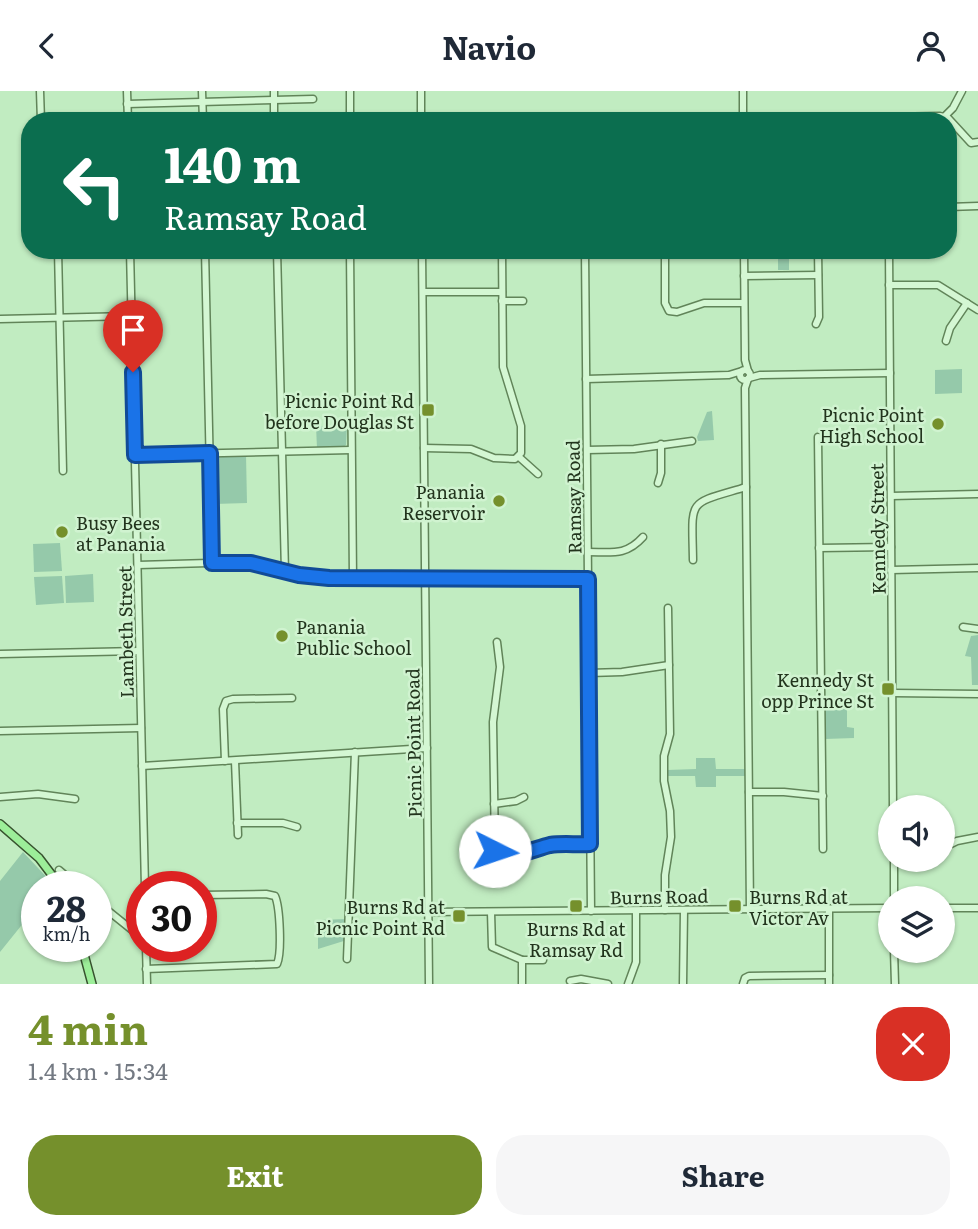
<!DOCTYPE html>
<meta charset="utf-8">
<style>
body{margin:0;font-family:Literata,serif;background:#f6f6f7;color:#1f2937;height:100vh;display:flex;flex-direction:column;font-size:26px;white-space:nowrap}
*{box-sizing:border-box;margin:0}
p{font-size:23px;color:#747a83}
.icon{flex:none;width:38px;height:38px;fill:none;stroke:currentColor;stroke-width:2;stroke-linecap:round;stroke-linejoin:round}
.map{position:relative;height:893px;overflow:hidden}
.sheet{display:flex;flex-direction:column;background:#fff;flex:1}
.sheet>*{flex:none}
.banner{position:absolute;left:21px;top:21px;width:936px;height:147px;border-radius:28px;box-shadow:0 2px 5px #0004;background:#0b6e4f;color:#fff;overflow:hidden}
.fabs{position:absolute;left:878px;top:704px;display:grid;gap:14px}
.fabs a{display:grid;place-items:center;width:77px;height:77px;border-radius:50%;background:#fff;box-shadow:0 2px 5px #0004;font-size:35px}
.speed{position:absolute;left:21px;top:780px;display:flex;gap:14px;font-size:35px;font-weight:700;text-align:center}
.speed>*{display:grid;place-content:center;width:91px;height:91px;border-radius:50%;background:#fff;box-shadow:0 2px 5px #0004;line-height:1}
.speed small{font-size:18px;font-weight:400}
.speed .limit{border:10px solid #d22;background:#fff;color:#111}
.pin{position:absolute;display:grid;place-items:center;width:60px;height:60px;color:#fff;margin:-72px -30px;border-radius:50% 50% 50% 0;rotate:-45deg;box-shadow:0 0 7px #0007}
.pin .icon{rotate:45deg}
.me{position:absolute;width:77px;margin:-38px;rotate:94deg;stroke-linejoin:round;filter:drop-shadow(0 0 5px #0008)}
.turn{display:flex;align-items:center;gap:24px;height:147px;padding:0 28px;font-size:32px}
.turn .icon{width:91px;height:91px;stroke-width:2.5}
.turn b{display:block;font-size:49px;line-height:60px}
.round{display:grid;place-items:center;flex:none;width:74px;height:74px;border-radius:28px;background:#f6f6f7}
.summary{display:flex;align-items:center;justify-content:space-between;height:119px;padding:0 28px}
h1{font-size:42px;font-weight:700;line-height:52px;color:#75902c}
.primary-button{display:flex;gap:14px;margin-top:auto;padding:14px 28px}
.primary-button a{flex:1;height:80px;border-radius:28px;background:#75902c;color:#fff;font-size:28px;font-weight:700;line-height:80px;text-align:center}
.primary-button a+a{background:#f6f6f7;color:#1f2937}
header{display:flex;justify-content:space-between;align-items:center;height:91px;padding:0 28px;background:#fff;font-size:32px;font-weight:700}
.map>svg:first-child{display:block}
.green{fill:#95c9aa}
.lines{fill:none;stroke-linecap:round;stroke-linejoin:round}
.minor-casing{stroke:#618459;stroke-width:9}
.major-casing{stroke:#37522e;stroke-width:10}
.minor{stroke:#d4f7d3;stroke-width:6}
.major{stroke:#9cee99;stroke-width:7}
.route-casing{stroke:#114b97;stroke-width:18}
.route{stroke:#1a73e8;stroke-width:12}
.poi-dot{fill:#75902c;stroke:#d0f3d0;stroke-width:2.5}
.labels{text-anchor:middle;dominant-baseline:central;stroke-width:5;stroke-linejoin:round;paint-order:stroke}
.poi-label{font-size:18px;fill:#22341d;stroke:#d0f3d0;text-anchor:end}
.street-label{font-size:18px;fill:#22341d;stroke:#d0f3d0}
</style>
<header><svg class="icon" aria-label="back" viewBox="0 0 24 24"><path d="M15 5l-7 7 7 7"/></svg>Navio<svg class="icon" aria-label="person" viewBox="0 0 24 24"><circle cx="12" cy="8" r="4"/><path d="M4 21q1-7 8-7t8 7"/></svg></header>
<div class="map">
<svg width="978" height="893" viewBox="0 0 978 893">
<rect width="100%" height="100%" fill="#c1ecc1"/>
<g class="green">
<rect x="778" y="159" width="11" height="20"/>
<path d="M962,278V302L935,303V279Z"/>
<path d="M712,320L714,349L698,350L697,346L707,321Z"/>
<path d="M316,335H347L346,354L343,356L317,357Z"/>
<path d="M246,364L247,412L214,413L213,370L219,365Z"/>
<path d="M60,452L62,480L34,481L33,453Z"/>
<path d="M93,483L94,511L66,512L65,485Z"/>
<path d="M62,485L64,512L36,514L34,486Z"/>
<path d="M978,544V594H972L971,566L965,565L971,545Z"/>
<path d="M824,608H847V636L854,637V647L825,648Z"/>
<path d="M696,667H715L716,678H745V685H716V696H696L695,685H667V679L696,678Z"/>
<path d="M23,761L54,794L52,796H37V815L0,861V790Z"/>
<path d="M348,828L347,849L318,858V829Z"/>
</g>
<g class="lines">
<g class="minor-casing">
<g id="minor">
<path d="M40,0L41,30"/>
<path d="M127,0L128,30"/>
<path d="M202,0L203,30"/>
<path d="M274,0V30"/>
<path d="M350,0V30"/>
<path d="M421,0V30"/>
<path d="M743,0V30"/>
<path d="M127,13L313,8"/>
<path d="M743,29L940,25L948,27L971,52L978,51"/>
<path d="M940,30L953,17L962,0"/>
<path d="M948,116L978,115"/>
<path d="M58,159L63,380"/>
<path d="M130,159L145,796"/>
<path d="M205,159L212,472"/>
<path d="M277,159L285,481"/>
<path d="M350,159L353,488"/>
<path d="M422,159L429,893"/>
<path d="M585,159L591,820"/>
<path d="M665,159V212L669,220L677,221L704,212H744"/>
<path d="M744,159L745,269L748,280"/>
<path d="M889,159L893,716"/>
<path d="M744,185L818,184"/>
<path d="M889,194H938L978,219"/>
<path d="M423,201H502"/>
<path d="M502,210H523"/>
<path d="M0,228L132,225"/>
<path d="M816,233L819,226L818,159"/>
<path d="M946,250L950,237L967,212"/>
<circle cx="745" cy="284" r="5"/>
<path d="M749,287L760,284L890,282"/>
<path d="M586,288L729,284L742,280"/>
<path d="M748,288L745,297L750,819"/>
<path d="M818,346L823,758"/>
<path d="M424,357L471,358L494,367L515,368L521,362V335L503,276L502,159"/>
<path d="M587,359L634,358L692,350"/>
<path d="M135,364L351,359"/>
<path d="M519,366L538,383"/>
<path d="M658,392L661,382V353"/>
<path d="M891,405L978,403"/>
<path d="M819,457L891,456"/>
<path d="M588,461C612,461 626,465 643,446"/>
<path d="M693,469C692,406 686,414 746,396"/>
<path d="M138,474L244,471L300,484L329,487L588,488"/>
<path d="M891,479L978,477"/>
<path d="M963,536L978,538"/>
<path d="M497,551L500,576L493,631L495,760C512,770 533,758 550,754C563,752 577,754 590,753"/>
<path d="M0,563L139,560"/>
<path d="M589,582L622,581L669,574"/>
<path d="M893,602L978,603"/>
<path d="M0,640L141,637"/>
<path d="M225,670L223,618L226,610L233,608L292,607"/>
<path d="M235,670L238,744"/>
<path d="M142,675L427,657"/>
<path d="M749,701H784L823,705"/>
<path d="M0,706L38,703L75,708"/>
<path d="M494,713L516,710L524,706"/>
<path d="M237,732H283L297,736"/>
<path d="M943,757L957,750L978,746"/>
<path d="M894,768V807"/>
<path d="M59,779L79,796"/>
<path d="M96,810L132,839L142,843"/>
<path d="M943,817H978"/>
<path d="M829,818V893"/>
<path d="M665,819V784L671,746L670,720L664,690V665L670,643L668,517"/>
<path d="M428,821L891,817"/>
<path d="M491,821L492,856L522,869V893"/>
<path d="M146,856L147,893"/>
<path d="M894,859L895,893"/>
<path d="M347,868L355,661"/>
<path d="M522,869H543"/>
<path d="M146,878L277,873C282,862 280,816 275,805L266,803L201,804"/>
<path d="M570,890L581,888L608,893"/>
<path d="M628,893L636,871V820"/>
<path d="M683,893L684,819"/>
<path d="M743,893L745,887L749,885L829,884"/>
</g>
</g>
<g class="major-casing">
<g id="major">
<path d="M0,733L39,767L61,796"/>
<path d="M82,856L92,893"/>
</g>
</g>
<use href="#minor" class="minor"/>
<use href="#major" class="major"/>
</g>
<g class="lines">
<g class="route-casing">
<path id="route" d="M133,281L135,364L210,362L212,472H251L299,484L329,487L588,488L590,753C577,754 563,752 550,754C533,758 511,770 495,760"/>
</g>
<use href="#route" class="route"/>
</g>
<g class="poi-dot">
<rect x="421" y="312" width="14" height="14" rx="3.5"/>
<circle cx="938" cy="333" r="7"/>
<circle cx="499" cy="410" r="7"/>
<circle cx="62" cy="441" r="7"/>
<circle cx="282" cy="545" r="7"/>
<rect x="881" y="591" width="14" height="14" rx="3.5"/>
<rect x="569" y="808" width="14" height="14" rx="3.5"/>
<rect x="728" y="808" width="14" height="14" rx="3.5"/>
<rect x="452" y="818" width="14" height="14" rx="3.5"/>
</g>
<g class="labels">
<g class="poi-label">
<text x="414" y="309">Picnic Point Rd<tspan x="414" dy="21">before Douglas St</tspan></text>
<text x="924" y="323">Picnic Point<tspan x="924" dy="21">High School</tspan></text>
<text x="485" y="400">Panania<tspan x="485" dy="21">Reservoir</tspan></text>
<text x="76" y="431" text-anchor="start">Busy Bees<tspan x="76" dy="21">at Panania</tspan></text>
<text x="296" y="535" text-anchor="start">Panania<tspan x="296" dy="21">Public School</tspan></text>
<text x="874" y="588">Kennedy St<tspan x="874" dy="21">opp Prince St</tspan></text>
<text x="749" y="805" text-anchor="start">Burns Rd at<tspan x="749" dy="21">Victor Av</tspan></text>
<text x="445" y="815">Burns Rd at<tspan x="445" dy="21">Picnic Point Rd</tspan></text>
<text x="576" y="837" text-anchor="middle">Burns Rd at<tspan x="576" dy="21">Ramsay Rd</tspan></text>
</g>
<g class="street-label">
<text transform="translate(573 406) rotate(-91)">Ramsay Road</text>
<text transform="translate(877 438) rotate(-91)">Kennedy Street</text>
<text transform="translate(125 541) rotate(-91)">Lambeth Street</text>
<text transform="translate(413 652) rotate(-91)">Picnic Point Road</text>
<text transform="translate(659 805) rotate(-1)">Burns Road</text>
</g>
</g>
</svg>
<div class="fabs">
<a><svg class="icon" aria-label="sound" viewBox="0 0 24 24"><path d="M4 9h4l5-4v14l-5-4H4zM17 9q2 3 0 6"/></svg></a>
<a><svg class="icon" aria-label="layers" viewBox="0 0 24 24"><path d="M12 4l9 5-9 5-9-5zM3 14l9 5 9-5"/></svg></a>
</div>
<div class="speed"><div>28<small>km/h</small></div><div class="limit">30</div></div>
<div class="pin" style="left:133px;top:281px;background:#d93025"><svg class="icon" aria-label="arrive" viewBox="0 0 24 24"><path d="M6 21V4h12l-3 4 3 4H6"/></svg></div>
<svg class="me" style="left:495px;top:760px" viewBox="-20 -20 40 40"><circle r="19" fill="#fff"/><path d="M0-13L10 11 0 6-10 11z" fill="#1a73e8"/></svg>
<div class="banner">
<div class="turn"><svg class="icon" aria-label="left" viewBox="0 0 24 24"><path d="M17 20v-9H6M10 6l-5 5 5 5"/></svg><div><b>140 m</b>Ramsay Road</div></div>
</div>
</div>
<section class="sheet">
<div class="summary"><div><h1>4 min</h1><p>1.4 km · 15:34</p></div><a class="round" style="background:#d93025;color:#fff"><svg class="icon" aria-label="close" viewBox="0 0 24 24"><path d="M6 6l12 12M18 6L6 18"/></svg></a></div>
<div class="primary-button"><a>Exit</a><a>Share</a></div>
</section>
